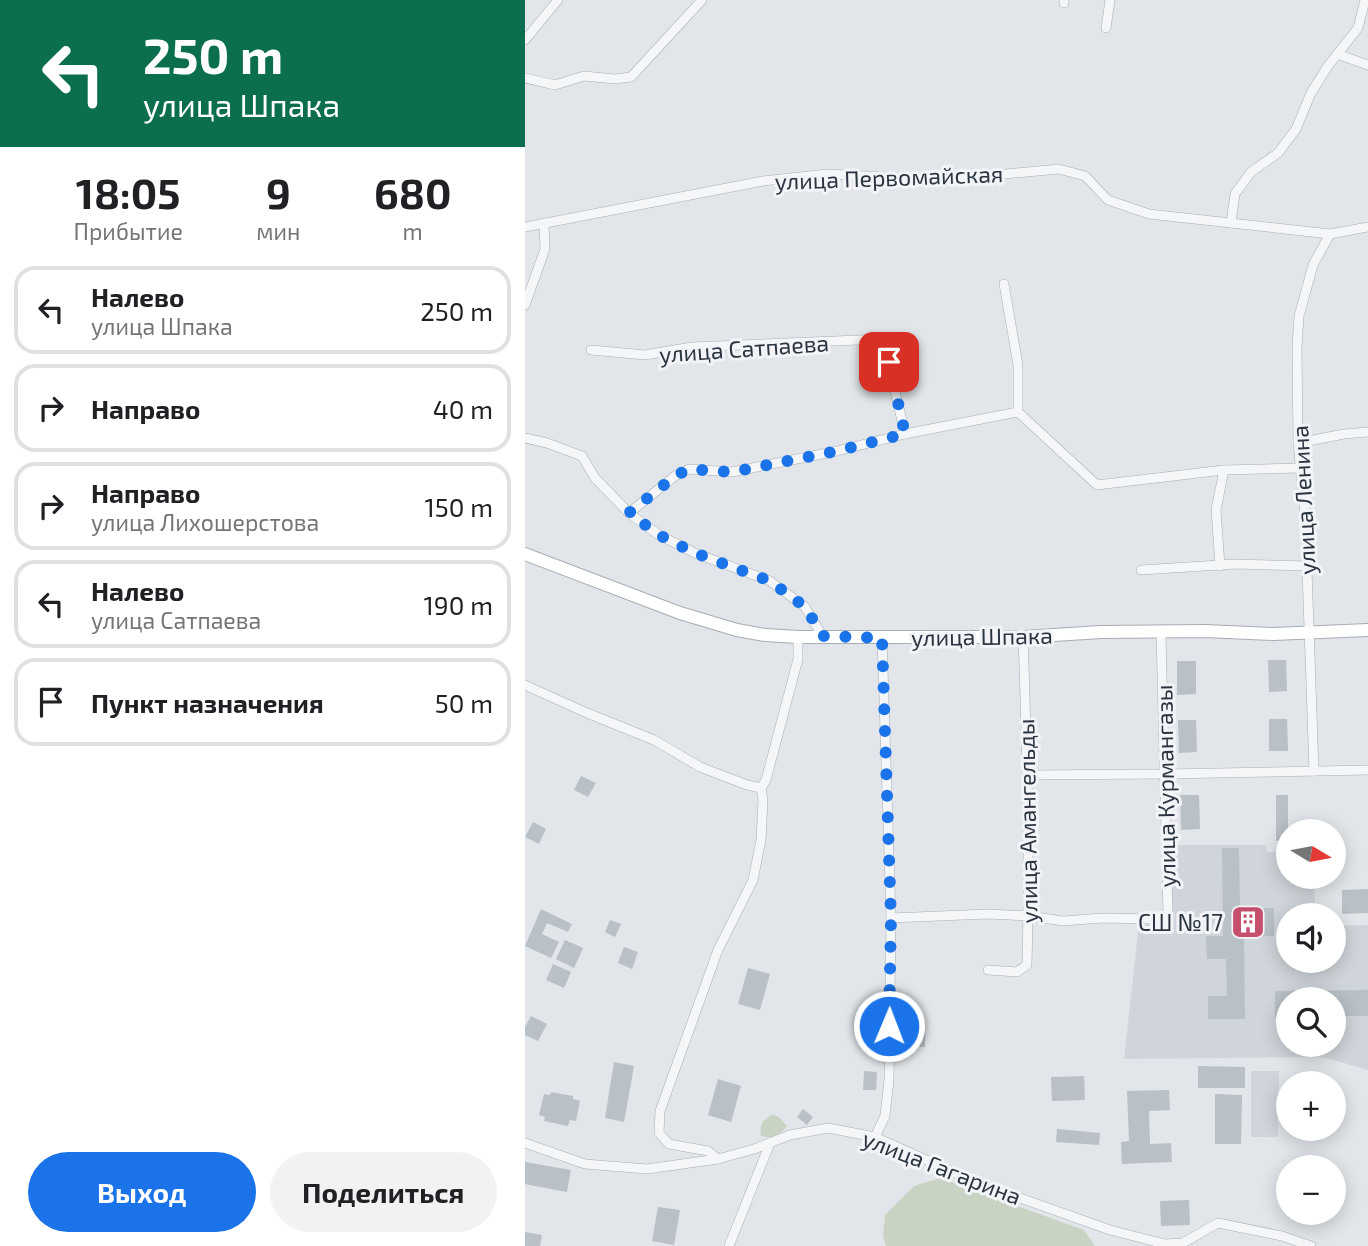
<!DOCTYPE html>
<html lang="ru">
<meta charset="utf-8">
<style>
body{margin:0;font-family:"Exo 2",sans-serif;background:#f2f2f2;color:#202124;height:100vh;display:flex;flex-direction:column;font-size:26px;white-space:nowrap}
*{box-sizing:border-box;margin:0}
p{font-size:23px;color:#757577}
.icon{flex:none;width:38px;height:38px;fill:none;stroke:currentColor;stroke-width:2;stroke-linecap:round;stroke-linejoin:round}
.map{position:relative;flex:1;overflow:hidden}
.side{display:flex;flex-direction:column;background:#fff;width:525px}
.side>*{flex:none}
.hud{background:#0b6e4f;color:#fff;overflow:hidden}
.needle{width:46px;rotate:100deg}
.buttons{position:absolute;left:751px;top:819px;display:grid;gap:14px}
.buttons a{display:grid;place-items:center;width:70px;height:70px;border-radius:50%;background:#fff;box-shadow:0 4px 18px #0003;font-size:35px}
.pin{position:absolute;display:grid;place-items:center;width:60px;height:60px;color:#fff;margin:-30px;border-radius:14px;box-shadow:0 4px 10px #0006}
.me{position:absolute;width:77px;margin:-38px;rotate:1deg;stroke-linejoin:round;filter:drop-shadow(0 0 5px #0008)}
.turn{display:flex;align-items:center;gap:24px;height:147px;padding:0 28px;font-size:32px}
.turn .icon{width:91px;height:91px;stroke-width:2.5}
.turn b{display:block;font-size:49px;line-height:60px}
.eta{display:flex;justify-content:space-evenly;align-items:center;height:119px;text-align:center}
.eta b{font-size:42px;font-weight:700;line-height:49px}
.cta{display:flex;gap:14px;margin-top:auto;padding:14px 28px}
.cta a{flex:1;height:80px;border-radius:42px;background:#1a73e8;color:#fff;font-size:28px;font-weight:700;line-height:80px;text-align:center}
.cta a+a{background:#f2f2f2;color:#202124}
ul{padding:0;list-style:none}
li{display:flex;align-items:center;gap:21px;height:88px;margin:0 14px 10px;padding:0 14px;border:4px solid #e0e0e0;border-radius:21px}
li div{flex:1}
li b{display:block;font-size:26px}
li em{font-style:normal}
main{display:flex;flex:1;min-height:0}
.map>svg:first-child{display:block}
.built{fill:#d0d5db;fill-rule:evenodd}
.green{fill:#c9d3c4}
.building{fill:#b9c0c6}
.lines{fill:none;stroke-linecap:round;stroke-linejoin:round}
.street-casing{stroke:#a7adb4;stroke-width:10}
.secondary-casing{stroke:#a7adb4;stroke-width:14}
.street{stroke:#f5f6f8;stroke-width:9}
.secondary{stroke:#fff;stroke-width:12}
.route{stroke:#1a73e8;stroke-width:12;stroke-dasharray:0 21.6}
.labels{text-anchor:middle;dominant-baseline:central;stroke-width:6;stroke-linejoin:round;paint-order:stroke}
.street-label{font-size:23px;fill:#2b3541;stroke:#f2f4f7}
.poi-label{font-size:23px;fill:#2b3541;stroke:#f2f4f7;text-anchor:end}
</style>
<main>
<section class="side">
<div class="hud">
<div class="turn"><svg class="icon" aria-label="left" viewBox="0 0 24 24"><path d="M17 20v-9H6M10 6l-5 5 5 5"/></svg><div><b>250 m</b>улица Шпака</div></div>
</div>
<div class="eta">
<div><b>18:05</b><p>Прибытие</p></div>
<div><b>9</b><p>мин</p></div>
<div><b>680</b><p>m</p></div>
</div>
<ul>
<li><svg class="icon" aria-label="left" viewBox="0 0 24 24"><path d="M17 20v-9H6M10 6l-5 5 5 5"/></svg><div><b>Налево</b><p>улица Шпака</p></div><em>250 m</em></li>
<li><svg class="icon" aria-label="right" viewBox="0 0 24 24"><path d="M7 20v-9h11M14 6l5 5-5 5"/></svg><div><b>Направо</b></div><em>40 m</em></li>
<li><svg class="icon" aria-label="right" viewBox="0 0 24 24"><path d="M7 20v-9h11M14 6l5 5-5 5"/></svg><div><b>Направо</b><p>улица Лихошерстова</p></div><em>150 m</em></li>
<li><svg class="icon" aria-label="left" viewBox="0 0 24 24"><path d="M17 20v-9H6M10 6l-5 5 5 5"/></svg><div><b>Налево</b><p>улица Сатпаева</p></div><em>190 m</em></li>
<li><svg class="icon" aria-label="arrive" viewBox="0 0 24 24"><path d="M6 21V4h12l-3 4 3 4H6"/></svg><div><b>Пункт назначения</b></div><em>50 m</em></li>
</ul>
<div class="cta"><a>Выход</a><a>Поделиться</a></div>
</section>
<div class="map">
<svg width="843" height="1246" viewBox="0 0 843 1246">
<rect width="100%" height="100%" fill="#e2e6ea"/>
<g class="built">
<path d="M647,845H741L742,852H763V877H789L790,915H763V961H808L809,926L843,925V1070L798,1057L599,1059L614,924L647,926ZM763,999H808V1045H763Z"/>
<path d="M726,1071H754L753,1137H726Z"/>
</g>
<g class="green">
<path d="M248,1114L256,1119L262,1126C254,1136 249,1139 236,1136C234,1124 238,1120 248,1114Z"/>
<path d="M415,1178L559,1230L570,1246H361L358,1236L360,1215L389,1186Z"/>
</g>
<g class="building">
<path d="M743,660H761L762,691L744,692Z"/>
<path d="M652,661H671V694L652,695Z"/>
<path d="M744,719H762L763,751H744Z"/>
<path d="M653,720H671L672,752L654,753Z"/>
<path d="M56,776L71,783L63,797L49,790Z"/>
<path d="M655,795H674L675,829L656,830Z"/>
<rect x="751" y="795" width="12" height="46"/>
<path d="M8,822L21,829L14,844L0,837Z"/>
<path d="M697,848H714L715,909L749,908V936L719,937L720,1019H683V996H702L701,959H682L681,936H698Z"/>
<path d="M843,889V913L817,914V890Z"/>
<path d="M16,909L47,924L43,932L22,923L17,934L34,942L26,958L0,946Z"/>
<path d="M85,920L96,924L90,937L80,932Z"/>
<path d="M40,940L58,948L49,968L31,959Z"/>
<path d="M99,947L113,952L107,969L93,963Z"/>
<path d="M28,964L46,972L39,988L21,980Z"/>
<path d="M223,968L245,974L235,1010L213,1004Z"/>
<path d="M843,990V1016H808V999H763V1016L750,1017V991Z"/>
<path d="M6,1016L22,1024L13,1041L0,1035V1027Z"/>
<path d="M372,1032L400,1033V1047L371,1046Z"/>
<path d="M89,1062L109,1066L99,1122L80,1118Z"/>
<path d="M673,1066L720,1067V1088H673Z"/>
<path d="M339,1071L352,1072L351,1090H338Z"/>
<path d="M559,1076L560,1100L527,1101L526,1077Z"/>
<path d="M193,1079L216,1086L206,1122L183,1115Z"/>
<path d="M644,1090L645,1110L624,1111L625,1144L646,1143L647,1162L597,1164L596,1142L604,1141L602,1091Z"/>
<path d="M26,1092L48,1096V1099L55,1101L51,1121L45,1120L43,1126L19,1121L20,1117L14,1115L19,1094L25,1095Z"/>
<path d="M690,1094L717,1095L716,1144H690Z"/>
<path d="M278,1109L288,1117L282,1125L272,1117Z"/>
<path d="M532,1129L575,1133L574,1145L531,1142Z"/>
<path d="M0,1162L46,1170L42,1192L0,1184Z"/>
<path d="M664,1200L665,1225L636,1226L635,1201Z"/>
<path d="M133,1207L155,1210L149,1245L127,1241Z"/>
<path d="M0,1232L17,1235L15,1246H0Z"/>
</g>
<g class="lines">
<g class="street-casing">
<g id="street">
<path d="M539,3V0"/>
<path d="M581,28L585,0"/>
<path d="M0,40L33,0"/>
<path d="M812,54L843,65"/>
<path d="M0,78L30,85L59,76L90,79L106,77L177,0"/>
<path d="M706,223L710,194L726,172L753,153L771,129L786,93L803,66L833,28L840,0"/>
<path d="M0,227L238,181L302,174L414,180L534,169L560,176L583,200L624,214L805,234L843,227"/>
<path d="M479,284L493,365V412L572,485L699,470L776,468"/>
<path d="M0,305L20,249L19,223"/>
<path d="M66,350L120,355L167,347L358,339L380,434"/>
<path d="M0,438L22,443L57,456L70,478L104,513L134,535L170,553L245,581L280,607L298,637"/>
<path d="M773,443L819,434L843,432"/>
<path d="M104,513L150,476L164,469L207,472L312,451L380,434L493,412"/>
<path d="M695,566L691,510L699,470"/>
<path d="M616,570L710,564L782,566"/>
<path d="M0,685L62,713L129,740L175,767L222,785L236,788L241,780L273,659V637"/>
<path d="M789,771L780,512L773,443L772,348L774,316L788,265L805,234"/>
<path d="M503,775L640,774L843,770"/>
<path d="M366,918L463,914L504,916L538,921L578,918L630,919L643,914L636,633"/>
<path d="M463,970L492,972L502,965C505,856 502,746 498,637"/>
<path d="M350,1137L360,1116L364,1080L366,918L357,637"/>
<path d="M0,1143L60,1164L122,1169L193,1159L229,1149L265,1135L303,1128L350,1137L453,1183L585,1230L640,1244L658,1243L693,1223L757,1236L786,1246"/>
<path d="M193,1159L183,1151L144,1144L134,1133L135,1111L193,950L228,880L236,840L238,800L236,788"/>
<path d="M204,1246L245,1143"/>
</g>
</g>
<g class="secondary-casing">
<path id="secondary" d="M0,554L155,613L212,630L240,635L273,637H498L576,632L680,631L748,634L843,630"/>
</g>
<use href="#street" class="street"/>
<use href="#secondary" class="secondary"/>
</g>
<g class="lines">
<path class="route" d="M364,362L380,434L312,451L207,472L164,469L150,476L104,513L134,535L170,553L245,581L280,607L298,636L357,638L366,918L364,1026"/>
</g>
<defs>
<g id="building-square" transform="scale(1.75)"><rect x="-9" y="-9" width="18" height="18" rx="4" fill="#c74f6e" stroke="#f2f4f7"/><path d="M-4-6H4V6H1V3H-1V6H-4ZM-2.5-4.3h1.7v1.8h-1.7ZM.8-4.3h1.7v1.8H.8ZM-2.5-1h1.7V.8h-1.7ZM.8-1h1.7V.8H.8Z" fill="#fff"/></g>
</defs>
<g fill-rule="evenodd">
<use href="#building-square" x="723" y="922"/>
</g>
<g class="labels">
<g class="street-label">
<text transform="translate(364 177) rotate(-2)">улица Первомайская</text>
<text transform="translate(219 348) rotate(-4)">улица Сатпаева</text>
<text transform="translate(778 500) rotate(-93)">улица Ленина</text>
<text transform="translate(457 636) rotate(-1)">улица Шпака</text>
<text transform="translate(640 786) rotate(-91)">улица Курмангазы</text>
<text transform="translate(502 821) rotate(-91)">улица Амангельды</text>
<text transform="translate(417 1167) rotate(21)">улица Гагарина</text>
</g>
<g class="poi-label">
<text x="698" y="922">СШ №17</text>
</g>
</g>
</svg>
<div class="buttons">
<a><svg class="needle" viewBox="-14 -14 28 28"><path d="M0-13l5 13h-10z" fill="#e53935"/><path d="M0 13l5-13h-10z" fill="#757577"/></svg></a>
<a><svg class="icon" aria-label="sound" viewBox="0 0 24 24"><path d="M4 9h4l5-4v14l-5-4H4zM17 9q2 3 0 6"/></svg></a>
<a><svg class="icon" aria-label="search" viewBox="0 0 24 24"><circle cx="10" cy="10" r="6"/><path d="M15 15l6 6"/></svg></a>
<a>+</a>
<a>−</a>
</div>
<div class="pin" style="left:364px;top:362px;background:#d93025"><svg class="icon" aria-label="arrive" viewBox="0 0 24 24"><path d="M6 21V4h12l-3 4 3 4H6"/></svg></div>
<svg class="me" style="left:364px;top:1026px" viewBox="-20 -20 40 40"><circle r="17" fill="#1a73e8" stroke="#fff" stroke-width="3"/><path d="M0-11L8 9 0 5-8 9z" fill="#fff"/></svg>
</div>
</main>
